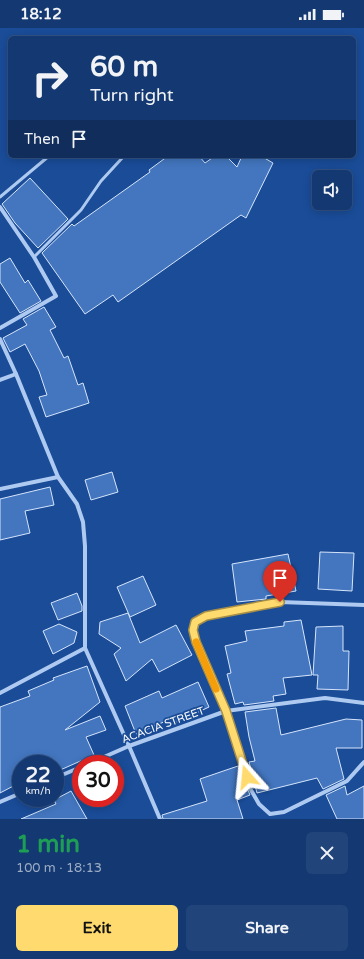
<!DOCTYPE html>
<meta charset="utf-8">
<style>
body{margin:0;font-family:"Varela Round",sans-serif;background:#21447a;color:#f1f3f6;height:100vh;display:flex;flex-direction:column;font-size:15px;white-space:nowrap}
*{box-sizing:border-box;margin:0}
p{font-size:13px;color:#9dacc4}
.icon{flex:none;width:22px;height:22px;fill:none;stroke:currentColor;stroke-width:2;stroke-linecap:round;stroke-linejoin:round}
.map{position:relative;height:791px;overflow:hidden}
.details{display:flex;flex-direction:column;background:#143972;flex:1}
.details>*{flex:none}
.hud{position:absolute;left:8px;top:8px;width:348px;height:122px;border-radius:6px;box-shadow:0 2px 10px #0003,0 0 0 1px #335384;background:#143972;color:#f1f3f6;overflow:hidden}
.tools{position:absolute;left:312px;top:142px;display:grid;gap:8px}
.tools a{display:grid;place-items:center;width:40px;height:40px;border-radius:6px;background:#143972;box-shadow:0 2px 10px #0003,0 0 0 1px #335384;font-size:20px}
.speed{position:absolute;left:12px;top:727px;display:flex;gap:8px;font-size:20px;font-weight:700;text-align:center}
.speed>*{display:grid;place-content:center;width:52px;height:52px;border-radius:50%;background:#143972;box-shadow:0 2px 10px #0003,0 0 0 1px #335384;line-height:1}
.speed small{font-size:10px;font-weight:400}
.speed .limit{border:6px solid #d22;background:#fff;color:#111}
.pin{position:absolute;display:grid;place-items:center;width:34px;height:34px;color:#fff;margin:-41px -17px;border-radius:50% 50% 50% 0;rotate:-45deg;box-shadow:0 0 4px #0007}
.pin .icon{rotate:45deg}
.me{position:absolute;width:44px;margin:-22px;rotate:342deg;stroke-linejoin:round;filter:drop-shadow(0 0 3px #0008)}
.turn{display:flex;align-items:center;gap:14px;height:84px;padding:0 16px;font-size:18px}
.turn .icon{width:52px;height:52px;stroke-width:2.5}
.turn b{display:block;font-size:28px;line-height:34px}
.then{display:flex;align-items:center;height:38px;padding:0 16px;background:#0003;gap:8px;font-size:15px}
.round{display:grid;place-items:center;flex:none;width:42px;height:42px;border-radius:6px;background:#21447a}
.overview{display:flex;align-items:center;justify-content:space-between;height:68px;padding:0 16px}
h1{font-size:24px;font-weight:700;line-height:30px;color:#1e9e55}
.button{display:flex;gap:8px;margin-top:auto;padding:8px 16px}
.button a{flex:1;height:46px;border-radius:6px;background:#ffda6e;color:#111;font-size:16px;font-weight:700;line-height:46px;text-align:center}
.button a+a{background:#21447a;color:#f1f3f6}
.status{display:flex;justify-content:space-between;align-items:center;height:28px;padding:0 20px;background:#143972;direction:ltr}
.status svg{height:11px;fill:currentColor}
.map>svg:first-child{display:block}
.building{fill:#4376bf;stroke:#d6e5fb}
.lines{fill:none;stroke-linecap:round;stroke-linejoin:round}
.service{stroke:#aecaf1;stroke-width:3}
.minor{stroke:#aecaf1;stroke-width:4}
.route-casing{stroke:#a68e48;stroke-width:10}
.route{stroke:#ffda6e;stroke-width:7}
.slow{stroke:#f59e0b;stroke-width:7}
.labels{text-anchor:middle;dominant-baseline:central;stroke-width:3.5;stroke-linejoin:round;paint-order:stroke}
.street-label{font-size:11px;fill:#fff;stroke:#1a4c98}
</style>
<div class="status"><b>18:12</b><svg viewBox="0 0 49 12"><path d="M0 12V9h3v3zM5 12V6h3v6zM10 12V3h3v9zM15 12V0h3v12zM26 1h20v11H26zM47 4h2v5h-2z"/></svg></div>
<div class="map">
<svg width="364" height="791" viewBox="0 0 364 791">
<rect width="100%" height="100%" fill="#1a4c98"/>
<g class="building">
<path d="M168,128H199L205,135L215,128H226L237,139L242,128H261L273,135L246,190L241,187L118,274L113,267L85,286L42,225L72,196L74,198L150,144L149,142Z"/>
<path d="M30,150L68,191L38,220L15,195L2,176Z"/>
<path d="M10,230L25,255L28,252L41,273L20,285L0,254V236Z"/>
<path d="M44,279L56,299L50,302L64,330L68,328L78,357L83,355L89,375L46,389L39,369L47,367L39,343L25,316L10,324L3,310L27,297L23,291Z"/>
<path d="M112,444L118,464L91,472L85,452Z"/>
<path d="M50,459L54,477L25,483L30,505L0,512V471Z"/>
<path d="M320,524L354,525L352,563L318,561Z"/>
<path d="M288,526L296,563L266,568V571L237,574L232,536Z"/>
<path d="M143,548L156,577L130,589L117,559Z"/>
<path d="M77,565L82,578V583L58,592L51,575Z"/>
<path d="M128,585L140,615L176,597L192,627L159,644L152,631L126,653L114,626L121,620L99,606L100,594Z"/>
<path d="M301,592L312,647L283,650L286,666L273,668L274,673L244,677L243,674L235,676L227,646L231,645L225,618L247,613L245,603L284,598V594Z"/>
<path d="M59,596L77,604L74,615L53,626L43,603Z"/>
<path d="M343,598V623H349L348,662L317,661L318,647H313L316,599Z"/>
<path d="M87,638L100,674L65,702L100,688L106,702L86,709L94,727L58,743L55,736H21V754L0,765V679L30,668L28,663L54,652L53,650Z"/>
<path d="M198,654L209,679L175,695L173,690L136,706L125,678L159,663L162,670Z"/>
<path d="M276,680L281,707L346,691L362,692V720H336L344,751L323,761L317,750L257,765L249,734L255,733L249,709L245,684Z"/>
<path d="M238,738L250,767L237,772L243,791H163L162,787L207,773L200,751Z"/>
<path d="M345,758L347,767L364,758V791H337L326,767Z"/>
<path d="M71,763L87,791H21L56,776L54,772Z"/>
</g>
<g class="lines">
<g class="service">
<path d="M0,169L49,128"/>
<path d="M34,229L81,182L101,153L124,128"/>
</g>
<g class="minor">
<path d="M0,179L34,229L56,268L0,300"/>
<path d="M0,311L16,346L58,449L77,476L83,494L85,518V620L129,718L160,791"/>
<path d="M0,352L16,346"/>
<path d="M0,461L58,449"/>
<path d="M364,577L280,574L206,588L195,595L193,602L196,614L226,683L251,762L259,776L270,786L284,784L347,753L364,734"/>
<path d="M0,665L85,620"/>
<path d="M88,736L129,718L226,683L325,670L364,675"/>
<path d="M55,750L81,739"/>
<path d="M0,774L21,765"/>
</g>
</g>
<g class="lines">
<g class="route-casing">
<path id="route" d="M247,749L226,683L196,614L193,602L195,594L206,588L280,574"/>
</g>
<use href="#route" class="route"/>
<path class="slow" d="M196,614L216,661"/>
</g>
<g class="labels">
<g class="street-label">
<text transform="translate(163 697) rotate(-20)">ACACIA STREET</text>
</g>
</g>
</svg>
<div class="tools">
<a><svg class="icon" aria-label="sound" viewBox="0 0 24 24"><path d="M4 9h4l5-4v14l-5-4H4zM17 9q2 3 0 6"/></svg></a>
</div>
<div class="speed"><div>22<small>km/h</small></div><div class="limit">30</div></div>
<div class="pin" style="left:280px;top:574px;background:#d93025"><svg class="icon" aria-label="arrive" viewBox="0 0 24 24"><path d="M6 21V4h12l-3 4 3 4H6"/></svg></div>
<svg class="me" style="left:247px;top:749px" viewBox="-20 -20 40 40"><path d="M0-17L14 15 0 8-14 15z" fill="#ffda6e" stroke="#fff" stroke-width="4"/></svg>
<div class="hud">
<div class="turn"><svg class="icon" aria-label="right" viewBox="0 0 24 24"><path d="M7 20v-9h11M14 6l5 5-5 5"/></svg><div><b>60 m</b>Turn right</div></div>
<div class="then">Then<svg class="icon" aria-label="arrive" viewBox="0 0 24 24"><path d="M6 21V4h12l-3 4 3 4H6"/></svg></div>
</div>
</div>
<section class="details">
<div class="overview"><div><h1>1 min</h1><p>100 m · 18:13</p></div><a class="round"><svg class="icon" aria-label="close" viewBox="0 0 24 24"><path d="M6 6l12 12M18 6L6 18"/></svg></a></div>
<div class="button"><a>Exit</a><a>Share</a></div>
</section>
